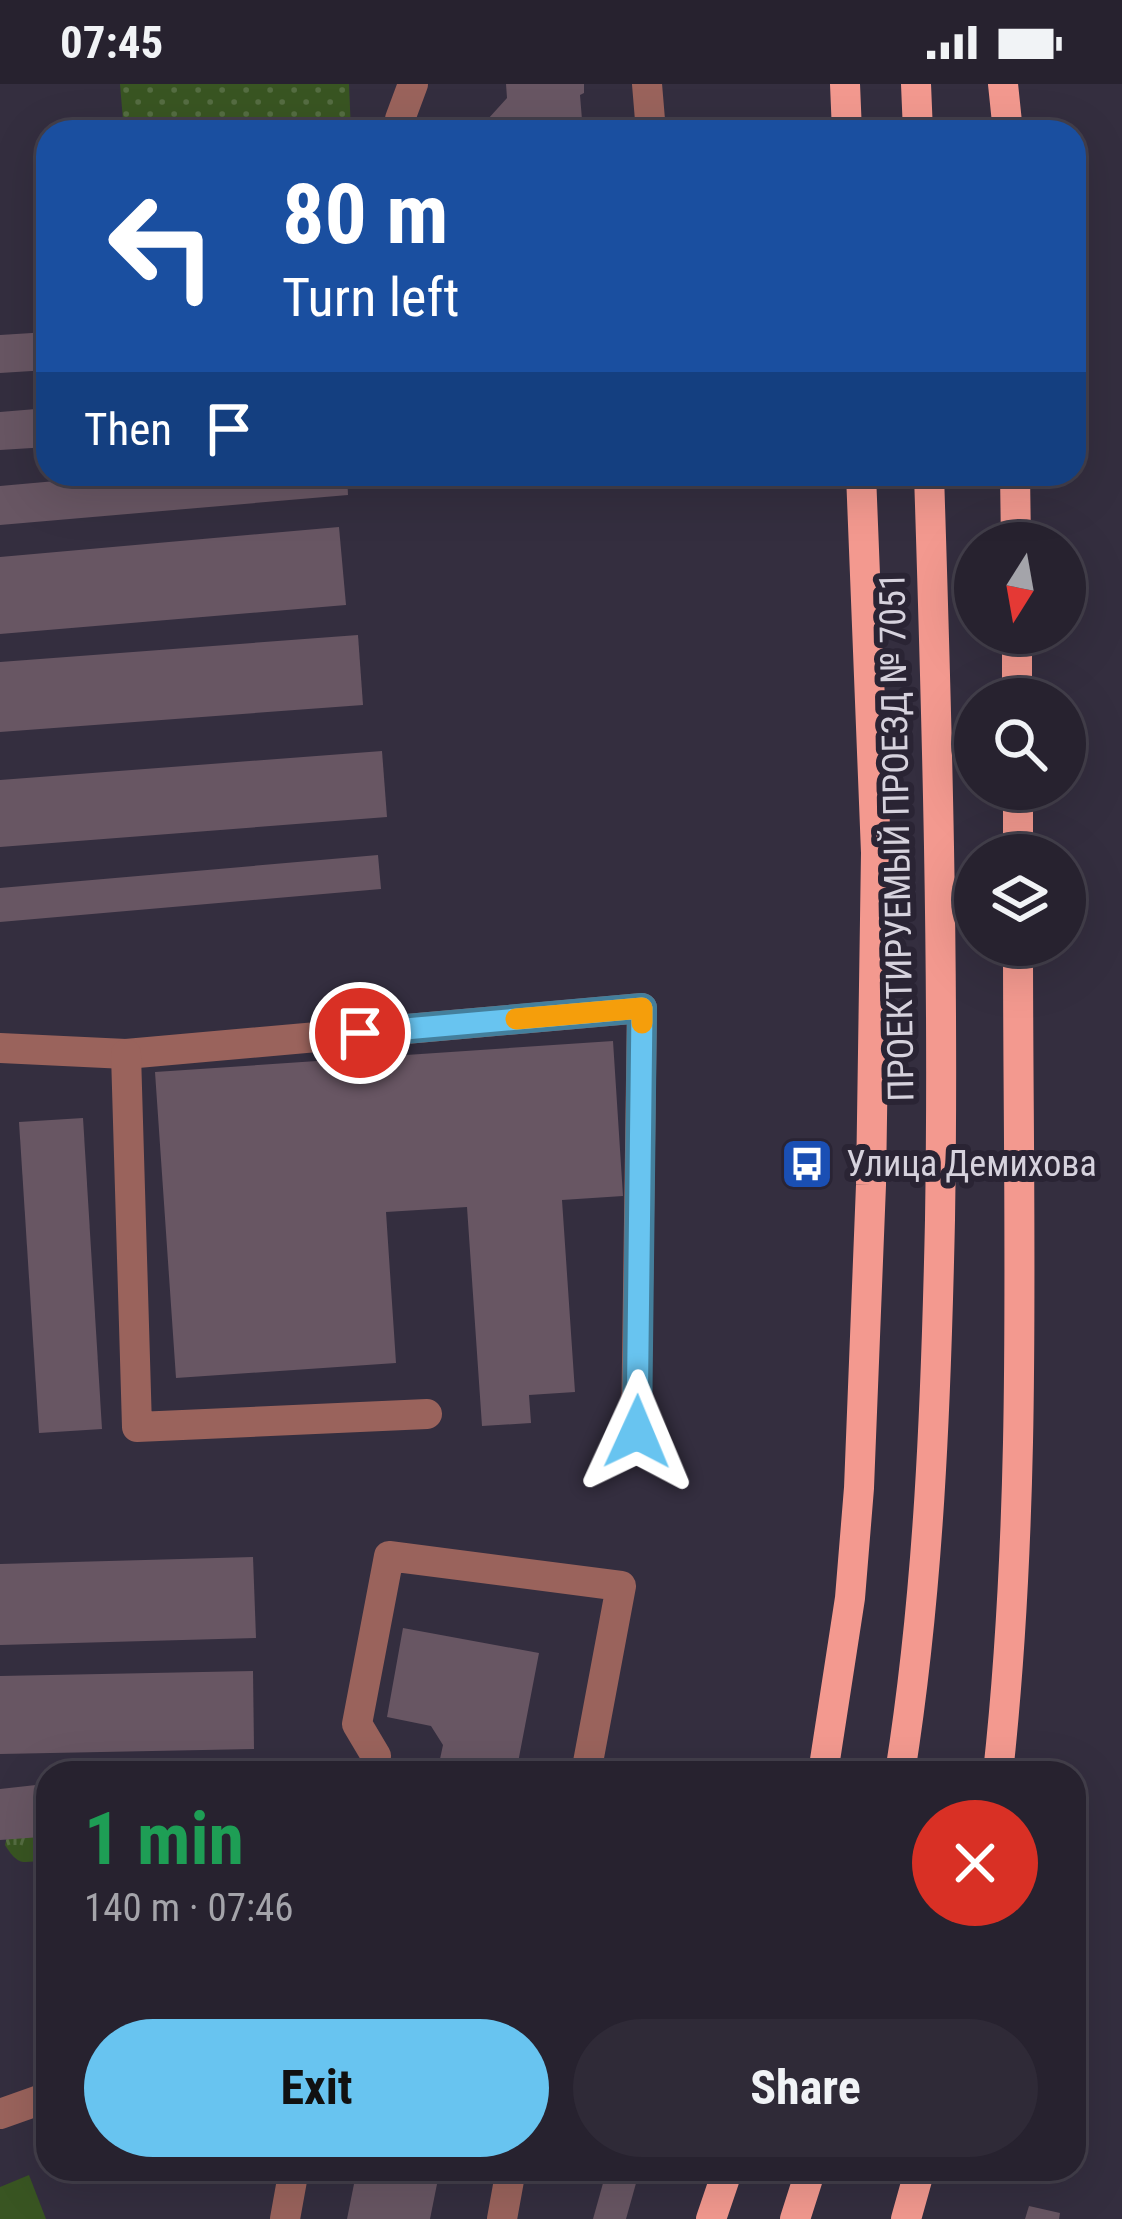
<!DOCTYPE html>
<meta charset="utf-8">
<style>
body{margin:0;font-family:"Roboto Condensed",sans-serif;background:#2f2a37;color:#f1f3f6;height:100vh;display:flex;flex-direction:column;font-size:45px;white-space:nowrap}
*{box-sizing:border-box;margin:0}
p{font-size:39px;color:#a4a4aa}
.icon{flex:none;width:66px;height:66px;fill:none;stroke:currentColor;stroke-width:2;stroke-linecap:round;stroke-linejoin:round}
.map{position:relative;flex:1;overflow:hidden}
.side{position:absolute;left:36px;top:1677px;width:1050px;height:420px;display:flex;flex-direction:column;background:#27222f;border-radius:36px;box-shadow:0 12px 48px #0002,0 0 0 3px #433f4b}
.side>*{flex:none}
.guide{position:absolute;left:36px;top:36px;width:1050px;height:366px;border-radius:36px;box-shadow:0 12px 48px #0002,0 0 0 3px #433f4b;background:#1a4fa0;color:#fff;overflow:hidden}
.needle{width:78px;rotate:191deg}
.controls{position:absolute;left:954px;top:438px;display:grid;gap:24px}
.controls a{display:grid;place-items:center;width:132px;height:132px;border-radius:50%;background:#27222f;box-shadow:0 12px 48px #0002,0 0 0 3px #433f4b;font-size:60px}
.pin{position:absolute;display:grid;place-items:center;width:102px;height:102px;color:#fff;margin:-51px;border:6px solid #fff;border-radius:50%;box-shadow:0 3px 12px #0007}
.me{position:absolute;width:132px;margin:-66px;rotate:1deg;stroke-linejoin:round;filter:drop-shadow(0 0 9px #0008)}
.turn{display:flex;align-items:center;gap:42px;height:252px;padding:0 48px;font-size:54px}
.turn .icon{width:156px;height:156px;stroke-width:2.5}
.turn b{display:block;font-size:84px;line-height:102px}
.then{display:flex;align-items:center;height:114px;padding:0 48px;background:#0003;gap:24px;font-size:45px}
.round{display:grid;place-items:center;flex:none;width:126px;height:126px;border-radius:63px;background:#2f2a37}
.head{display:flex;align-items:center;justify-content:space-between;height:204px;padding:0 48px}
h1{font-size:72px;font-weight:700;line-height:90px;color:#1e9e55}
.action{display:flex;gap:24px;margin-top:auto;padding:24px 48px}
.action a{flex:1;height:138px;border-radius:72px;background:#68c4f0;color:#111;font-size:48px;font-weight:700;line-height:138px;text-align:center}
.action a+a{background:#2f2a37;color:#f1f3f6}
.status{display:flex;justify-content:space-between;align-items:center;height:84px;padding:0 60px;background:#27222f;direction:ltr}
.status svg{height:33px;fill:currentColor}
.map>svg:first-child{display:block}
.grass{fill:url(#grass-tufts)}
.park{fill:url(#park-dots)}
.pitch{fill:#395522}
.building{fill:#685663}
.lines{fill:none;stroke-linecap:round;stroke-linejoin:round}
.minor{stroke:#9a635c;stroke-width:30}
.major{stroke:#f3998f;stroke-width:30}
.route-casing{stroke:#447f9c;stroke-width:30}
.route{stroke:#68c4f0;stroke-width:21}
.slow{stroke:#f59e0b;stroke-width:21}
.labels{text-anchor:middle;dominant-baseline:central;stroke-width:12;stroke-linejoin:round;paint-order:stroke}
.street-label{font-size:36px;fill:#d6d2dd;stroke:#2a2434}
.poi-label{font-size:36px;fill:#d6d2dd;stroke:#2a2434;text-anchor:start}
</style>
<div class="status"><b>07:45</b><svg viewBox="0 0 49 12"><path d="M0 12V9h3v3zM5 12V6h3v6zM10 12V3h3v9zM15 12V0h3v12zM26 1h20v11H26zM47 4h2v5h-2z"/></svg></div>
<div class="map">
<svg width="1122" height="2135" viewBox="0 0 1122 2135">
<defs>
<pattern id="grass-tufts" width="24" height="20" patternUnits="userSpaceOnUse" patternTransform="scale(3)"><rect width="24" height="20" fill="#395522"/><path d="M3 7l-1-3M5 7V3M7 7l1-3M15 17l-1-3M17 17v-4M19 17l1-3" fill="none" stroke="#556d42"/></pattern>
<pattern id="park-dots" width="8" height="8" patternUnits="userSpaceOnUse" patternTransform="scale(3)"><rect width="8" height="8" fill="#395522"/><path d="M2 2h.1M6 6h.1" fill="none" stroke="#556d42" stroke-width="1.8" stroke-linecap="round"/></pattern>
</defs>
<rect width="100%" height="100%" fill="#342e3f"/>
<path class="grass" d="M48,1740V1777C26,1775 21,1787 5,1761L9,1744Z"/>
<path class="park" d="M120,0H349L351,48H124Z"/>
<path class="pitch" d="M29,2091L46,2135H0V2103Z"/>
<g class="building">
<path d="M506,0H584V9L580,11L583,48H449L447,37L488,35L507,14Z"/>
<path d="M48,248V286L0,289V251Z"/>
<path d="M48,324V363L0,366V328Z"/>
<path d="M134,390H347L348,411L0,441V402Z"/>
<path d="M339,443L346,521L0,550V473Z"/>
<path d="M358,551L363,621L0,648V578Z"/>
<path d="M382,667L387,733L0,763V696Z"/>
<path d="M378,771L381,805L0,838V804Z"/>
<path d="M613,957L623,1112L562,1116L575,1308L529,1311L531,1339L482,1342L467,1123L386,1128L396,1279L176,1294L155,988Z"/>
<path d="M83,1034L102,1345L39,1349L19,1038Z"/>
<path d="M253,1473L256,1554L0,1561V1480Z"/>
<path d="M403,1544L539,1569L516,1689H437L443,1661L431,1642L387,1633Z"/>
<path d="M253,1587L254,1665L0,1670V1592Z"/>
<path d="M36,1701L41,1753L0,1756V1705Z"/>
<path d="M357,2085H440L430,2135H347Z"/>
<path d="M607,2085H640L626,2135H593Z"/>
<path d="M1029,2122L1060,2129L1059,2135H1025Z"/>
</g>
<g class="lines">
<g class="minor">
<path d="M647,0L651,48"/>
<path d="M400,48V35L413,0"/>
<path d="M0,964L126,970L642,924L636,1348"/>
<path d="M126,970L137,1343L427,1330"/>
<path d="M373,1689L376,1672L357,1640L389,1472L621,1502L586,1689"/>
<path d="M0,2030L48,2013"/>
<path d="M285,2135L294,2085"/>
<path d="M502,2135L511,2085"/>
</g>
<g class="major">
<path d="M845,0L847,48"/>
<path d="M916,0L918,48"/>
<path d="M1003,0L1008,48"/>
<path d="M1015,390L1016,459"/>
<path d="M1017,549V615"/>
<path d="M1018,705V771"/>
<path d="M823,1689L850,1514L859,1404L871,1101L876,769L861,390"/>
<path d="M900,1689C929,1506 936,1321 940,1136C944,887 937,639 929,390"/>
<path d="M998,1689C1028,1415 1018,1136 1018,861"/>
<path d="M711,2135L728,2085"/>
<path d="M795,2135L811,2085"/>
<path d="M906,2135L920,2085"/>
</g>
</g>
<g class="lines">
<g class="route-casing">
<path id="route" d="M360,949L642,924L637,1348"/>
</g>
<use href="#route" class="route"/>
<path class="slow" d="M516,935L642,924V939"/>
</g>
<defs>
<g id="bus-square" transform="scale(2.7)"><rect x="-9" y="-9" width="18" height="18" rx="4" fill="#1a4fb4" stroke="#2a2434"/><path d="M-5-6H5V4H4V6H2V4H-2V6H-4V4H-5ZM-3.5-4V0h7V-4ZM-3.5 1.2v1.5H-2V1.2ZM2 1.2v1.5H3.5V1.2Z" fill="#fff"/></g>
</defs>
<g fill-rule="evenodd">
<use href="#bus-square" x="807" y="1080"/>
</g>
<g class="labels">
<g class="street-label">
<text transform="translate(897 753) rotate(-91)">ПРОЕКТИРУЕМЫЙ ПРОЕЗД № 7051</text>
</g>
<g class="poi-label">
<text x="846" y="1080">Улица Демихова</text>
</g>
</g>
</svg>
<div class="controls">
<a><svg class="needle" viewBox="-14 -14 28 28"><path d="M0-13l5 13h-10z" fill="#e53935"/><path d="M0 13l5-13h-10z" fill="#a4a4aa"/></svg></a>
<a><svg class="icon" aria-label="search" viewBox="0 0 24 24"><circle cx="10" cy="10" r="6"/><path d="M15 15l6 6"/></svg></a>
<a><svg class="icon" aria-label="layers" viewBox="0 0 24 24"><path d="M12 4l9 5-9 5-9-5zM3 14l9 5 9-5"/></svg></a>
</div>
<div class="pin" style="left:360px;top:949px;background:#d93025"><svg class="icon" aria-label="arrive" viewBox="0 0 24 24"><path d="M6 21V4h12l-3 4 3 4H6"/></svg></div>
<svg class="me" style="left:637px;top:1348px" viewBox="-20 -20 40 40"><path d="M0-17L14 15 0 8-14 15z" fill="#68c4f0" stroke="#fff" stroke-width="4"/></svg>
<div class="guide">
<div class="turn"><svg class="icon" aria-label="left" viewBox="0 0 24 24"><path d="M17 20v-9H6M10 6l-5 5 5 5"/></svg><div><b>80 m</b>Turn left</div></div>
<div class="then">Then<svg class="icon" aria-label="arrive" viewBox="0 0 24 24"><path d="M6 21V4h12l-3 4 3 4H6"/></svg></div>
</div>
<section class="side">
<div class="head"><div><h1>1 min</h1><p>140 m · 07:46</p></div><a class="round" style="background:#d93025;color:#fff"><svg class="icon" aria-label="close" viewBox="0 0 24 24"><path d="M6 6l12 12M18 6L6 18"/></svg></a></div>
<div class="action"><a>Exit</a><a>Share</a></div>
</section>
</div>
